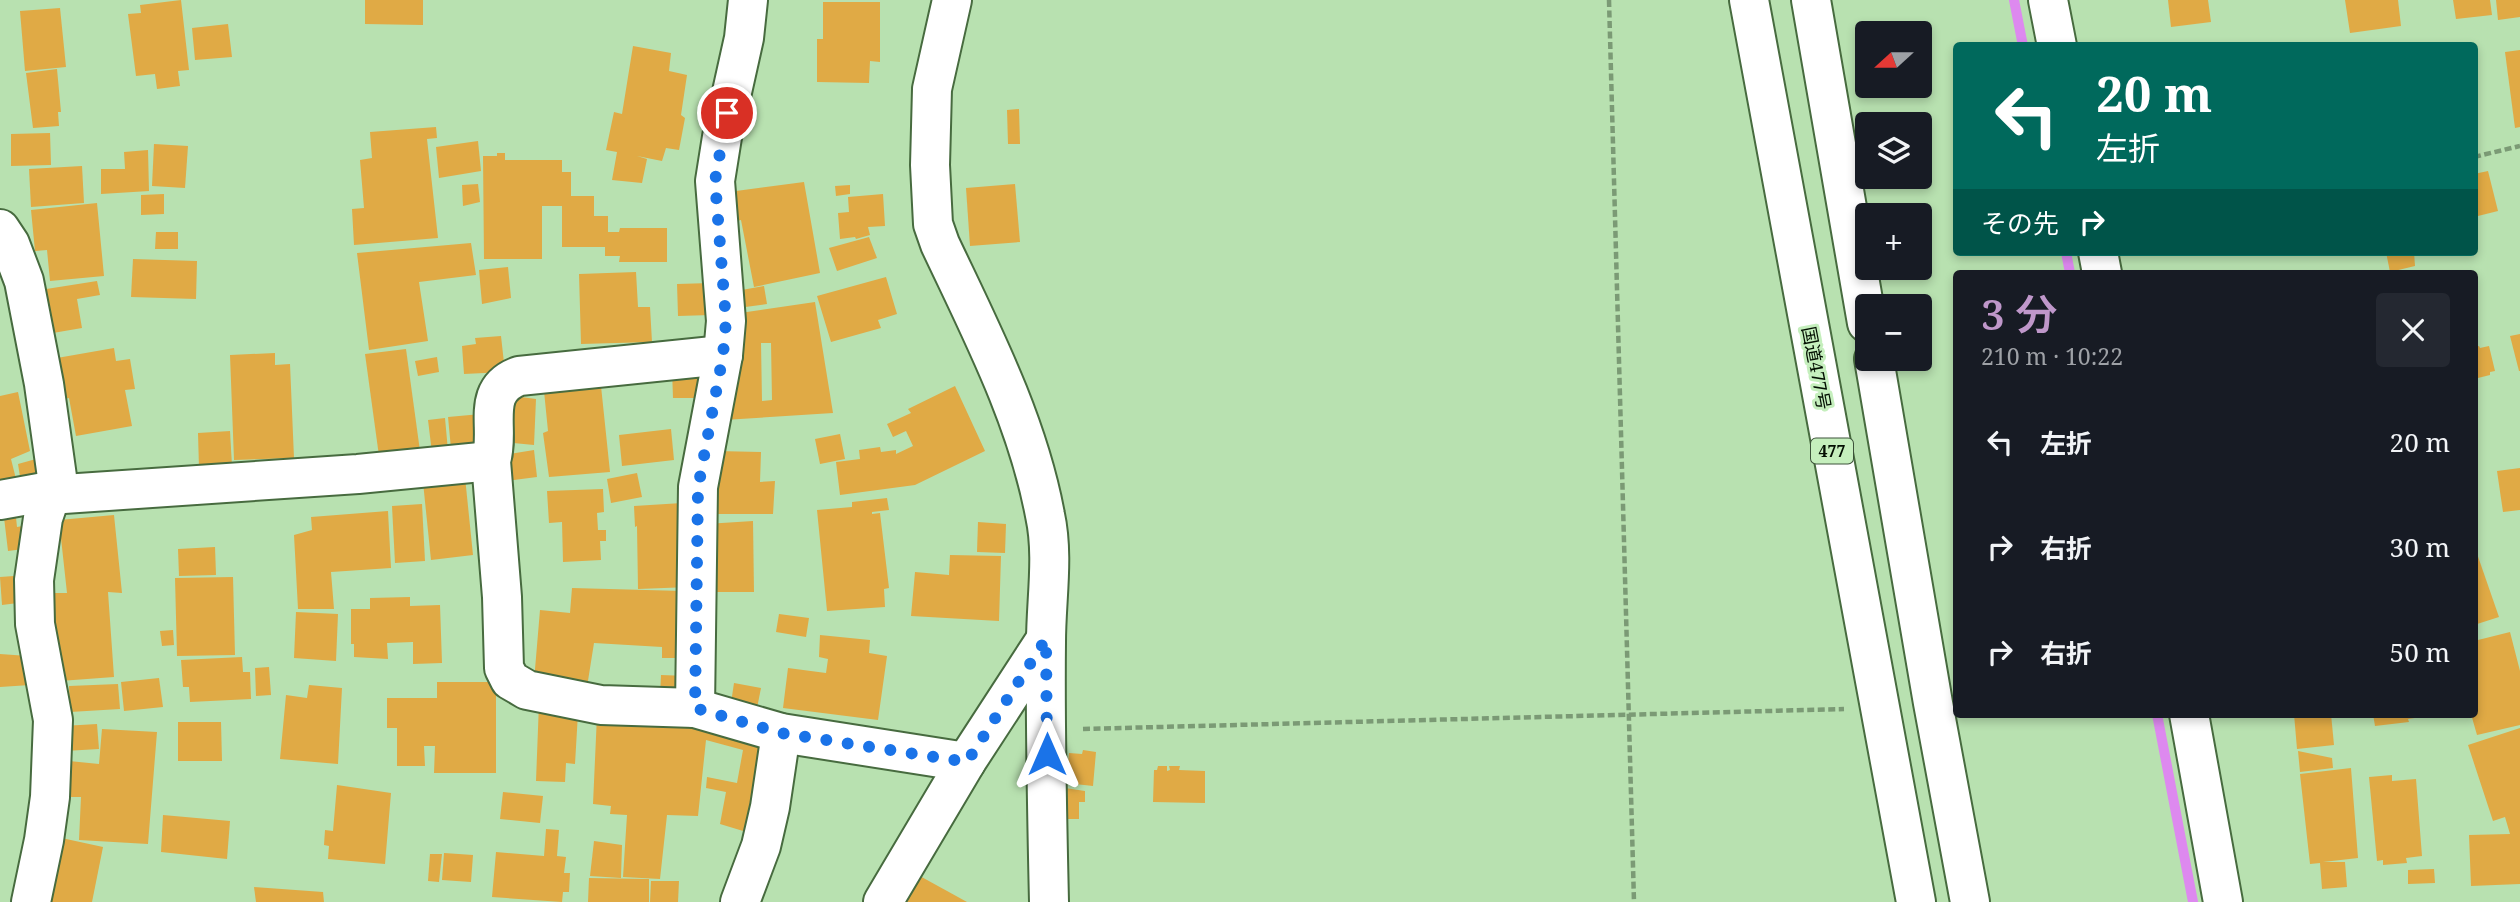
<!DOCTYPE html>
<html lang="ja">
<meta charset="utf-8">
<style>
body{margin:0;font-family:"Noto Serif","Noto Sans JP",serif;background:#242831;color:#f1f3f6;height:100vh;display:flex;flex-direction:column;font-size:26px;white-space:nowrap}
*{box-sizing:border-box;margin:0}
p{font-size:23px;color:#9ea1a6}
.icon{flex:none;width:38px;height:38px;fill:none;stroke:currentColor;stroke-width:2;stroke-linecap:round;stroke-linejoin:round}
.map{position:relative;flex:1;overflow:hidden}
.panel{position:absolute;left:1953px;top:270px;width:525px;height:448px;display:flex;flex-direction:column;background:#171b24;border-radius:7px;box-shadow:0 4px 10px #0003}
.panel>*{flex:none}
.hud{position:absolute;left:1953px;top:42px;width:525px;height:214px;border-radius:7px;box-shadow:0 4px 10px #0003;background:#00695c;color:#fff;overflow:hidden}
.needle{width:46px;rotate:249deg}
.buttons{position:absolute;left:1855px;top:21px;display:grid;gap:14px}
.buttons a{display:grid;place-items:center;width:77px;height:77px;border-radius:7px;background:#171b24;box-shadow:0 4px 10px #0003;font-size:35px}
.pin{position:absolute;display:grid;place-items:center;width:60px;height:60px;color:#fff;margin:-30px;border:4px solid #fff;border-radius:50%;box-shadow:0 2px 7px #0007}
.me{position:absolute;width:77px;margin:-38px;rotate:0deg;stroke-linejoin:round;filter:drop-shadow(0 0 5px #0008)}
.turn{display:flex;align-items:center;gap:24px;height:147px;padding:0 28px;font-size:32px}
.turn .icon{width:91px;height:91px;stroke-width:2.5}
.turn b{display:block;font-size:49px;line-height:60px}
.then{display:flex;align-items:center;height:66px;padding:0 28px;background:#0003;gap:14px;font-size:26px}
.round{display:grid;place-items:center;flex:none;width:74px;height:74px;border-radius:7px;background:#242831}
.head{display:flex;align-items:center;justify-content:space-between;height:119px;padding:0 28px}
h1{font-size:42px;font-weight:600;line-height:52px;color:#bf97ca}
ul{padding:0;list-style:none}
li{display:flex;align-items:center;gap:21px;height:105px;padding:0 28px}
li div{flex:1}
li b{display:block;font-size:26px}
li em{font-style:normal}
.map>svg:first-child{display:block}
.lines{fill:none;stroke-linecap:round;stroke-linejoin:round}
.stream{stroke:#dd89ef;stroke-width:10}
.building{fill:#e0aa45;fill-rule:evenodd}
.minor-casing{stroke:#476b3f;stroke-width:42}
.highway-casing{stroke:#476b3f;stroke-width:42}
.path{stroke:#7b9a75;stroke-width:4.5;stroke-dasharray:7 3.5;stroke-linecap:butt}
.minor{stroke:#fff;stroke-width:38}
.highway{stroke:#fff;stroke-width:38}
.route{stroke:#1a73e8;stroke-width:12;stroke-dasharray:0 21.6}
.labels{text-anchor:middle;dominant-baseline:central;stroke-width:6;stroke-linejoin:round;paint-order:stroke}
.shield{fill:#c5efbd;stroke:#3d523a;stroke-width:2}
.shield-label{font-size:16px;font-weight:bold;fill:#030f02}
.street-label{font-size:18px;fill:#030f02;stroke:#c5efbd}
</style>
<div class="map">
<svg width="2520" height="902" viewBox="0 0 2520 902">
<rect width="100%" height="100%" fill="#b8e1b0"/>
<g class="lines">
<g class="stream">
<path d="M2014,0L2023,46"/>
<path d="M2066,252L2070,273"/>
<path d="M2157,714L2193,902"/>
</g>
</g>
<g class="building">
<path d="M181,0L189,70L178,71L180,86L157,89L155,74L136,76L128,14L141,13L140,5Z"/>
<path d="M365,0H423V25L365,24Z"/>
<path d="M2168,0H2208L2211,22L2171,27Z"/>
<path d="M2345,0H2398L2401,26L2350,33Z"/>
<path d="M2453,0H2490L2492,15L2456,19Z"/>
<path d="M2496,0H2520V17L2498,20Z"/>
<path d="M823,2H880V62L870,61L869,83L817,82V39H823Z"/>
<path d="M60,8L66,67L25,71L20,11Z"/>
<path d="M228,24L232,57L195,60L192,28Z"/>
<path d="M633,46L671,53L669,71L687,75L681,115L685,118L679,150L666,148L662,161L637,156L647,159L642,183L612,180L617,152L606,150L614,112L622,114Z"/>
<path d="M2520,50V127L2515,128L2505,52Z"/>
<path d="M57,69L61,112H58L59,126L33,128L26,73Z"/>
<path d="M1019,109L1020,144H1008L1007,110Z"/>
<path d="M436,127L437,138L427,139L438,238L354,245L352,209L364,208L360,160L372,158L370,132Z"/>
<path d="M50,133L51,165L11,166V134Z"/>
<path d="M478,141L481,171L439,178L436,147Z"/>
<path d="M154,144L188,146L185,188L152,186Z"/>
<path d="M148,150L149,191L101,194V169H125L124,152Z"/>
<path d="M497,153H505V160H562V172H571V196H594V216H608V232H619L620,228H667V262H619L620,256H605V247H562V206H542V259H484L483,156H497Z"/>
<path d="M82,166L84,203L31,207L29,169Z"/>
<path d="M2488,171L2498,211L2474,217V174Z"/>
<path d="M804,182L820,273L754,287L741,220L728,223L724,187L735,185L736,191Z"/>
<path d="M478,184L480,202L463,206L462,185Z"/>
<path d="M1015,184L1020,242L970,246L966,188Z"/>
<path d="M850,185V194L836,196L835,186Z"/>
<path d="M164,194V214L141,215V195Z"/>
<path d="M883,194L885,226L868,227L870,235L856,239L855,237L840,239L838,213L849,212L848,197Z"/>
<path d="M97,203L104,276L50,281L47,250L35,251L31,210Z"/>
<path d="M156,232H178V249H155Z"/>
<path d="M869,237L877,258L837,271L829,248Z"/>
<path d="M471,243L476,275L419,282L428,341L369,350L357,253Z"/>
<path d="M2386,252H2414L2415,266L2390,272Z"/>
<path d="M133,259L197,261L196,299L131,297Z"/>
<path d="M508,267L511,298L482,304L479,270Z"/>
<path d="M636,272L638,307H650L652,342L581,344L579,274Z"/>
<path d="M886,277L897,314L878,320L881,328L831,342L817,296Z"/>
<path d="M97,281L100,295L77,299L82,328L47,334L40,290Z"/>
<path d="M711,283V315L678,316L677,284Z"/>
<path d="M764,286L767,304L738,308L736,291Z"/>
<path d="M815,302L833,413L724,420L740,313ZM761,343H771L772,400L762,401Z"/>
<path d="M2520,334V371H2519L2510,336Z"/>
<path d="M501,336L505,372L464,374L462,346L476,344L475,338Z"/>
<path d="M2479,346L2480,348L2489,346L2495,371L2490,372V375L2474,379V347Z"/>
<path d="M114,348L116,361L130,359L135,389L125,390L132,426L76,436L69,398L64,399L57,358Z"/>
<path d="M406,349L420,451L379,456L365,354Z"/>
<path d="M275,353V365L290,364L294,458L234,460L230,355Z"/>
<path d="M437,357L439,372L418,376L415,361Z"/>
<path d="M707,368L708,398H673L672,369Z"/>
<path d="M601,386L610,472L549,477L543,433L548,431L544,391Z"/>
<path d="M955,386L985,451L915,485L840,495L836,462L860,459L859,450L880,447L881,452L896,450V454L913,446L906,431L893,437L887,424L911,413L908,409Z"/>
<path d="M18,392L30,451L11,459L16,479L0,482V396Z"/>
<path d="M507,395L536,399L534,445L502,442Z"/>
<path d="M481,414L484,445L451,449L448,417Z"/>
<path d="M445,418L448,451L432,453L428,420Z"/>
<path d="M671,429L674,460L622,466L619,435Z"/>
<path d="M230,431L232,466L199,468L198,433Z"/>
<path d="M840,434L845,459L820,464L815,439Z"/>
<path d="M534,450L537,477L506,481L503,455Z"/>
<path d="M716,451L761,452L760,482L775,481L773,514H714Z"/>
<path d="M36,459L39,480L21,483L18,464Z"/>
<path d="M2520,468V510L2503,512L2497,471Z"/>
<path d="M637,473L642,497L611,503L607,479Z"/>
<path d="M465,477L473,555L431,560L423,482Z"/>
<path d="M603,489L604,512L597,513L598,530H606V541H600L601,560L563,562L562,522L549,523L547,491Z"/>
<path d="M887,498L889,510L872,512V514L880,513L889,588L884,589L885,607L827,611L817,510L852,507V502Z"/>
<path d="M682,503L690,587L638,589L637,526L635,527L634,506Z"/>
<path d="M422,504L425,561L395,563L392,506Z"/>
<path d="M15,508L17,527L28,525L31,548L8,551L3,509Z"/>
<path d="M388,511L391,568L331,572L334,609H298L294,535L312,530L311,517Z"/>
<path d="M114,515L122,593L108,592L114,677L60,681L53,593H67L59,520Z"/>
<path d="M753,521L754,592H709L706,524Z"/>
<path d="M978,522L1006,524L1005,553L977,552Z"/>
<path d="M2474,545L2499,617L2474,625Z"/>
<path d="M215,547L216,575L179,576L178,549Z"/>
<path d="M950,555L1001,556L999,621L911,616L915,572L949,575Z"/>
<path d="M14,576L18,603L2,605L0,577Z"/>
<path d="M233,577L235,655L177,656L175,578Z"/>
<path d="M572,588L683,591L679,658H662V647L594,643L587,687L534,681L540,610L570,613Z"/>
<path d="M410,597V606L440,605L442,663L413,664V642L387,643L388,659L354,657V644H351V609H370V598Z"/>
<path d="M296,612L338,614L336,661L294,658Z"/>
<path d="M779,614L809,618L806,637L776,632Z"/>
<path d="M173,630L174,645L162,646L160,631Z"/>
<path d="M2510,632L2520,671V725L2477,735L2471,714H2474V641Z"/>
<path d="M820,635L870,640L869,653L887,656L878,720L783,708L788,668L826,673L828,659L819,657Z"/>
<path d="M0,654L28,656L30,685L0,687Z"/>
<path d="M242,657L243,672H250L251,699L190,702L189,687H183L181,660Z"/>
<path d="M269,667L271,695L256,696L255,668Z"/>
<path d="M661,675L688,676L687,699L660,697Z"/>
<path d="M159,678L163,707L124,711L121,682Z"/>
<path d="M437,682H496V773H434L435,746H424L425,766H397V728H387V698H437Z"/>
<path d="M734,683L761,688L757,708L731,703Z"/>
<path d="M118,684L120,709L70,712L69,686Z"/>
<path d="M309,685L342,688L338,764L280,759L286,695L307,698Z"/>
<path d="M539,703L578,713L575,764L566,763L565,782L536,781Z"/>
<path d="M2294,714H2331L2334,745L2297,749Z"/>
<path d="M2373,714H2428V716L2408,719L2409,722L2375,726Z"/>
<path d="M597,715L705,725L771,747L753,834L720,824L726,792L706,788L707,777L737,783L743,750L706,740L698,816L667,815L660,879L623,877L627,815L610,814L611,806L593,804Z"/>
<path d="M178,722H221L222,761H178Z"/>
<path d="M97,724L99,749L65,751L63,726Z"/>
<path d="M2520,728V884L2471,886L2469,835L2510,834L2505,817L2493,821L2468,745Z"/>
<path d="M102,729L157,732L148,844L79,840L81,797H66L69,761L99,764Z"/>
<path d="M1083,750L1096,752L1093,786L1066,783L1069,753L1082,754Z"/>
<path d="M2298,751L2332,758L2333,768L2300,772Z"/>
<path d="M1158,766H1167V771L1170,770L1169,766H1180L1179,770L1205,771V803L1153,802L1154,770H1157Z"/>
<path d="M2351,768L2358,858L2323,862H2345L2347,887L2322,889L2320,863L2310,864L2300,774Z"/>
<path d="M2392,775V781L2416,779L2422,856L2406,858L2407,863L2383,865V860L2377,861L2369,777Z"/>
<path d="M337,785L391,793L385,864L328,859L329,846L324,845L325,830L333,831Z"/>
<path d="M1065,788L1085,791V802H1079V819H1066Z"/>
<path d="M503,792L543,796L540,823L500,819Z"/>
<path d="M163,815L230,821L227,859L161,852Z"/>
<path d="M546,829L559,830L557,856L566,857L564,873H570L569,892H563L562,902L492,897L496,852L544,856Z"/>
<path d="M57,837L103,847L92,902H44Z"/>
<path d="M594,841L622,845L621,878L590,876Z"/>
<path d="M444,853L473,855L471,882L442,880Z"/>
<path d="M430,854H442L439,882L428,881Z"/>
<path d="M2434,869L2435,883L2408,884V870Z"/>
<path d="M918,875L967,902H902Z"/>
<path d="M589,878L649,879V902H588Z"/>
<path d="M651,881H679L678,902H650Z"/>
<path d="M254,887L323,892L324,902H256Z"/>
</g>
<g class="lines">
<g class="minor-casing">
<g id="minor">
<path d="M952,0L932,89L930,165L933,224L940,244C981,331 1027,419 1045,515C1054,556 1046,600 1046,642C1045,729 1047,815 1049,902"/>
<path d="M2048,0L2057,46"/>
<path d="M0,229L10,244L24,281L44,384L57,477L43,518L34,580L35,624L53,720L50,797L44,840L31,902"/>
<path d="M2098,252L2102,273"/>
<path d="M723,355L519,376C479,391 501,428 491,461L502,597L504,668L510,680L527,690L601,705L695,708L781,733L966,762"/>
<path d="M49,495L358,474L491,461"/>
<path d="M0,500L50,491"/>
<path d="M695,708L698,487L723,355L726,321L715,181L722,137L744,38L748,0"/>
<path d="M2189,714L2223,902"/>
<path d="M740,902L761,846L770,807L781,733"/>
<path d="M883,902L966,762L1046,639"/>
</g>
</g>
<g class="highway-casing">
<g id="highway">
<path d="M1749,0L1916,902"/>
<path d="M1811,0L1867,323"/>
<path d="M1874,359L1933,703L1970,902"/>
</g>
</g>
<g class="path">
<path d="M1609,0L1634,902"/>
<path d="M2474,157L2520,146"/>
<path d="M1083,729L1844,709"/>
</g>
<use href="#minor" class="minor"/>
<use href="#highway" class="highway"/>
</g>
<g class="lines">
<path class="route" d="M727,113L715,181L726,321L723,355L698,488L695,708L781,733L967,762L1046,639L1047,754"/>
</g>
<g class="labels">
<rect class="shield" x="1811" y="438.5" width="42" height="25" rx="5"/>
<g class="shield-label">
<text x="1832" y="451">477</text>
</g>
<g class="street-label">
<text transform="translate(1817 368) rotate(79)">国道477号</text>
</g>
</g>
</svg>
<div class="buttons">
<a><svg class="needle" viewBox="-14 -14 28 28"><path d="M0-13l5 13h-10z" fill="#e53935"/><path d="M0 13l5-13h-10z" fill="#9ea1a6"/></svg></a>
<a><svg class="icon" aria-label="layers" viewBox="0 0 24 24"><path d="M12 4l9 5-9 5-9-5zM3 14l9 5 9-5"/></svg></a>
<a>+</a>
<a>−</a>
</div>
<div class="pin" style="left:727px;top:113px;background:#d93025"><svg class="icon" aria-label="arrive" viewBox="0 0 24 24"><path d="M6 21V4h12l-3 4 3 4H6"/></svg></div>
<svg class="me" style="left:1047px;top:754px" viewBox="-20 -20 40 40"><path d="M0-17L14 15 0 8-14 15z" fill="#1a73e8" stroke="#fff" stroke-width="4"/></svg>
<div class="hud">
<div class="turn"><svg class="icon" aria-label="left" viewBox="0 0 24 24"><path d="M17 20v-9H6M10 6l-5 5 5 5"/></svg><div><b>20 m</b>左折</div></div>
<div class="then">その先<svg class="icon" aria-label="right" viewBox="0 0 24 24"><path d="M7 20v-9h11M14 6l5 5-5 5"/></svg></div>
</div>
<section class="panel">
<div class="head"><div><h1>3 分</h1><p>210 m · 10:22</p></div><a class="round"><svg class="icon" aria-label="close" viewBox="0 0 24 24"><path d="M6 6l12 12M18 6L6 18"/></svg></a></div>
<ul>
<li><svg class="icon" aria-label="left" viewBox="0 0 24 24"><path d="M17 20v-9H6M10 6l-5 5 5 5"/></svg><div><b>左折</b></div><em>20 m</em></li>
<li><svg class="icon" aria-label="right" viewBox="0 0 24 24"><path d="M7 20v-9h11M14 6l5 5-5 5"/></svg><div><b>右折</b></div><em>30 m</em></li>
<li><svg class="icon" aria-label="right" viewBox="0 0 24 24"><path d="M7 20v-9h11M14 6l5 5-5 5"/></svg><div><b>右折</b></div><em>50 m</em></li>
</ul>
</section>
</div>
